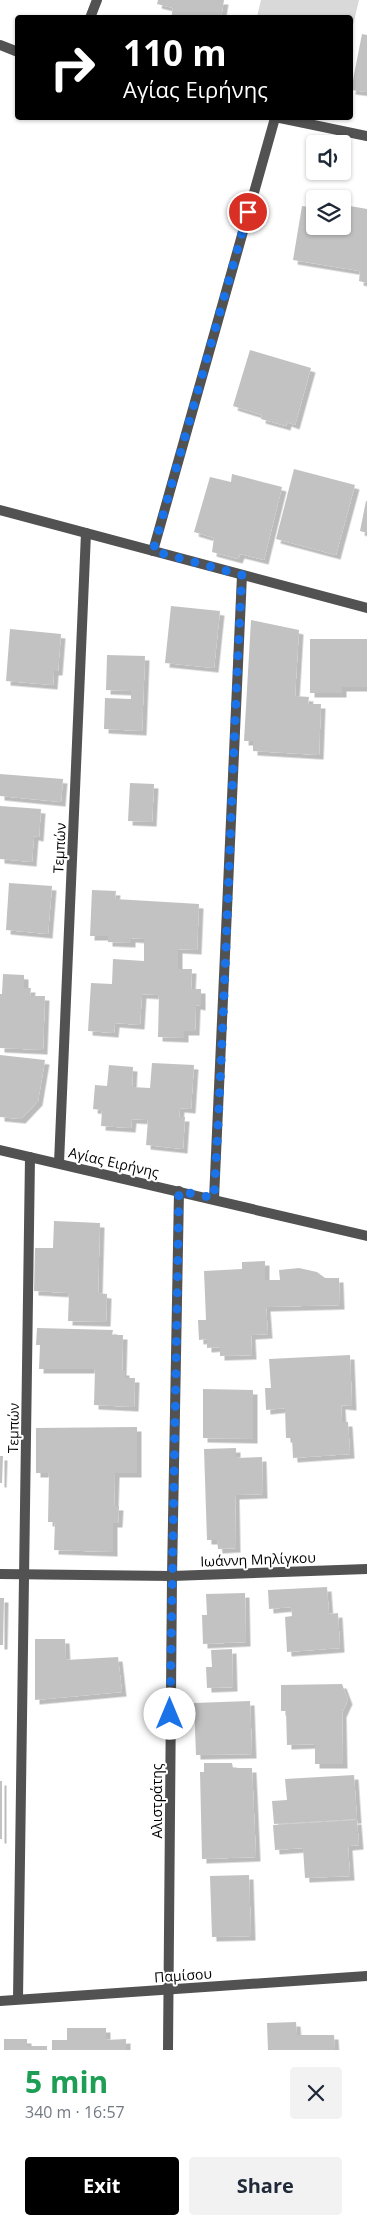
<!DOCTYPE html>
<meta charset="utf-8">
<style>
body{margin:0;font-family:"Open Sans",sans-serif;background:#f2f2f3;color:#1f2937;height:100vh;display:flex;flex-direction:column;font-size:19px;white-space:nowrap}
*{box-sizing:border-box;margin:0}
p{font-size:16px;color:#747a83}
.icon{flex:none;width:28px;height:28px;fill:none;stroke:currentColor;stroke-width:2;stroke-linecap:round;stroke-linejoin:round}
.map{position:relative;height:2050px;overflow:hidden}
.side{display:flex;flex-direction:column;background:#fff;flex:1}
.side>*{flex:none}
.guide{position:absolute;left:15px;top:15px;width:338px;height:105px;border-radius:5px;box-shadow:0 1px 4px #0004;background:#000;color:#fff;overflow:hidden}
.fabs{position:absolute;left:306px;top:135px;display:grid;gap:10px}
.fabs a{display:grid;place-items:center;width:45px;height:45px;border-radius:5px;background:#fff;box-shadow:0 1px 4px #0004;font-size:25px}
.pin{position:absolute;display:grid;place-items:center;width:42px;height:42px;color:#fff;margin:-21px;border:2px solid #fff;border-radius:50%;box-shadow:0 1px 5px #0007}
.me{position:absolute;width:55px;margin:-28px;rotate:0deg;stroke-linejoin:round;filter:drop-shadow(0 0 4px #0008)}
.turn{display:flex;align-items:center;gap:18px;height:105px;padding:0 25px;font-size:22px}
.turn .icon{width:65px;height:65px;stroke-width:2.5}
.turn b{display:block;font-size:35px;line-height:42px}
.round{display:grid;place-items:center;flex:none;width:52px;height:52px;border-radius:5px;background:#f2f2f3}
.headline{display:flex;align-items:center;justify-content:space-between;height:85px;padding:0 25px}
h1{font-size:30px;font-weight:700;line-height:38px;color:#1e9e55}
.cta{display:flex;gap:10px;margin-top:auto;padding:10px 25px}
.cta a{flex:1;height:58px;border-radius:5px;background:#000;color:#fff;font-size:20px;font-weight:700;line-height:58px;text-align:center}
.cta a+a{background:#f2f2f3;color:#1f2937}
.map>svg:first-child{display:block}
.green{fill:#d9d9d9}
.building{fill:#c2c2c2;filter:url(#shadow)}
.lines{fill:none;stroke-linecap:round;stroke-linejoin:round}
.minor{stroke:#525252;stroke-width:10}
.route{stroke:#1a73e8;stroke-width:9;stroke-dasharray:0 16.2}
.labels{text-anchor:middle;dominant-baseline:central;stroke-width:4;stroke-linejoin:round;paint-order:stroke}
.street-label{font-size:14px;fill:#000;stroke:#fff}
</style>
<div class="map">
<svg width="367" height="2050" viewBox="0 0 367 2050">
<defs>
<filter id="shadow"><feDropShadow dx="4.5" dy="4.5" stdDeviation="0" flood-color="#0004"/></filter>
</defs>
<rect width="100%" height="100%" fill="#fff"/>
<path class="green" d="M261,0H359L350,38V18L257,17Z"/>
<g class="building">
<path d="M158,0H224L221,18H171L173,8L157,4Z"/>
<path d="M362,34L367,35V92L351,90Z"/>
<path d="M302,206L315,208V226H342V212L349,214L350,206L367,209V283L359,281L360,271L293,260Z"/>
<path d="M250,350L311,368L295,425L287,422L286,426L261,419L262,415L233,406Z"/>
<path d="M294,469L355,485L336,555L276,539Z"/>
<path d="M232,474L282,487L264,560L240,554L238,559L212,552L214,538L194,532L210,477L231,482Z"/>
<path d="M366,501H367V533L360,531Z"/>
<path d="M171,606L220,611L214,668L165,663Z"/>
<path d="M251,620L299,630L295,696L309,697L308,704H321L319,755L253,751V741H244Z"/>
<path d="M10,629L61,634L58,671H54L53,685L6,681Z"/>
<path d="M310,639H367V687H342V693H310Z"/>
<path d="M107,655L145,656L142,731L104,729L105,698L131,699V691L106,690Z"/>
<path d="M0,774L63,779L61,802L0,796Z"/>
<path d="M130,783L154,784L152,822L128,821Z"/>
<path d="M0,806L41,809L39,837L34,836L32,862L0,859Z"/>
<path d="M9,883L52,886L48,934L6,930Z"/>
<path d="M92,890L116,891L115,899L199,904L197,950L178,949V969H192L191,989H201V1006L196,1005L195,1031H184V1038L158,1037L159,995L142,994L140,1025L115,1023L114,1033L88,1031L91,983L112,984L113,959L144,961V939L131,938V943L108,942V936H90Z"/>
<path d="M3,974L24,975V988H31L30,996H45L43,1050L0,1048V994H2Z"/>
<path d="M0,1055L45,1060L38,1101L21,1119L0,1117Z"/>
<path d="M152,1063L194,1065L191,1109L180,1108L179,1117H185L183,1149L146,1145L148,1120L132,1119L131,1128L101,1126L102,1110L93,1109L95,1085L107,1086L109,1065L133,1067L132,1087L150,1088Z"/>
<path d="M54,1221L100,1223L98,1293L107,1294L106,1322L68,1321L69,1293L34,1291L35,1248H53Z"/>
<path d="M265,1261V1280H280L279,1270L299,1268L317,1272L325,1278H339L340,1305L266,1307L268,1334L251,1335L252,1355L220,1356V1347L207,1348V1339L199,1340L198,1320H206L204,1271L242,1269V1262Z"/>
<path d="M37,1328L113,1330L112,1335H123L122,1371H125V1378H135L134,1407L94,1405L95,1369H39L40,1345H36Z"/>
<path d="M350,1355L352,1406L341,1405L342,1422H348L350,1454L293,1458L292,1438H286L285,1408L266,1410L265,1388H271L269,1359Z"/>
<path d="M203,1389L253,1390V1439L203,1438Z"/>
<path d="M137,1427V1473H115L114,1506H119L118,1523H113V1552L54,1550L55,1522H48L49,1473H36V1428Z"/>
<path d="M236,1448V1458L262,1457L263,1494L235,1495L236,1548L218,1549L217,1540H207L204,1449Z"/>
<path d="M0,1456H3L2,1483H0Z"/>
<path d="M327,1587L329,1614L338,1613L340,1648L287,1652L285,1617L292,1616L291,1607L269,1609L268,1590Z"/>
<path d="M245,1593L246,1642L203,1644L202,1615H207L206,1594Z"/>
<path d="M0,1598H4L3,1645H0Z"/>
<path d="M35,1639H65L66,1660L118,1657L122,1692L35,1700Z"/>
<path d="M232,1649L233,1687L207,1688L206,1667H212L211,1650Z"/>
<path d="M342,1684L348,1700L342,1713L343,1764H315V1744L287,1745L286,1711H281V1685Z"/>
<path d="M250,1701L252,1754L196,1755L194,1703Z"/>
<path d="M204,1763H232L233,1768H252L256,1857L202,1859L200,1772H204Z"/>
<path d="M354,1775L357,1819L274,1824L272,1801L287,1800L285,1779Z"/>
<rect x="0" y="1781" width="2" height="58"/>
<path d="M357,1820L359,1845L348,1846L350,1876L305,1878L303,1848L275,1850L273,1825Z"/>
<path d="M249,1875L251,1936L212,1937L210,1876Z"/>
<path d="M296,2022L297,2035H334L335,2050H268L267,2023Z"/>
<path d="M67,2028H106V2040L126,2039V2050H52V2040H67Z"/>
<path d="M4,2039H27V2046H47V2050H4Z"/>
</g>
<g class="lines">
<g class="minor">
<path d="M90,18L97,0"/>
<path d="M0,45L18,52"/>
<path d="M280,118L367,136"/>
<path d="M0,510L367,608"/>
<path d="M153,551L275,118"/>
<path d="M0,1150L367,1236"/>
<path d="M59,1163L86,533"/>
<path d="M214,1199C225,991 231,783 242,575"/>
<path d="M0,1574L172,1576L367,1569"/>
<path d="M18,1999L30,1157"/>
<path d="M0,2001L367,1976"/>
<path d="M168,2050L172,1576L179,1191"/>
</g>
</g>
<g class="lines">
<path class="route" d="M170,1714L179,1191L214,1198C226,991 231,783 242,575L153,551L248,212"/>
</g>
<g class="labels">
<g class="street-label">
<text transform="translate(59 848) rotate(-87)">Τεμπών</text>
<text transform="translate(114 1162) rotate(13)">Αγίας Ειρήνης</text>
<text transform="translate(13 1428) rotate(-89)">Τεμπών</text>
<text transform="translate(258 1559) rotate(-2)">Ιωάννη Μηλίγκου</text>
<text transform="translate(156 1801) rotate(-90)">Αλιστράτης</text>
<text transform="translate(183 1975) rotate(-4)">Παμίσου</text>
</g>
</g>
</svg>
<div class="fabs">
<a><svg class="icon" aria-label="sound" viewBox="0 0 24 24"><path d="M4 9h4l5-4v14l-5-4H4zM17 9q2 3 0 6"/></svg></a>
<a><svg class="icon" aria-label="layers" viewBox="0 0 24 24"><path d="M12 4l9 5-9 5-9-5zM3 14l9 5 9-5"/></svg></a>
</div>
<div class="pin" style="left:248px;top:212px;background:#d93025"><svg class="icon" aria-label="arrive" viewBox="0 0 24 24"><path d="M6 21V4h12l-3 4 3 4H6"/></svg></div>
<svg class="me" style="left:170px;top:1714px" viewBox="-20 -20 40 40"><circle r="19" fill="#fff"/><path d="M0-13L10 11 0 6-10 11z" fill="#1a73e8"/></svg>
<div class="guide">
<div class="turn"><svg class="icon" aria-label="right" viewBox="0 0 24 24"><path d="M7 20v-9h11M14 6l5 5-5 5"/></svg><div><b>110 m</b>Αγίας Ειρήνης</div></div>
</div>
</div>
<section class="side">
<div class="headline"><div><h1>5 min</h1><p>340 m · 16:57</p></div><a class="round"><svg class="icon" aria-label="close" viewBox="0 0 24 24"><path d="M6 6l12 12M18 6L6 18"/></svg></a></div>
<div class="cta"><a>Exit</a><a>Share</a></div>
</section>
